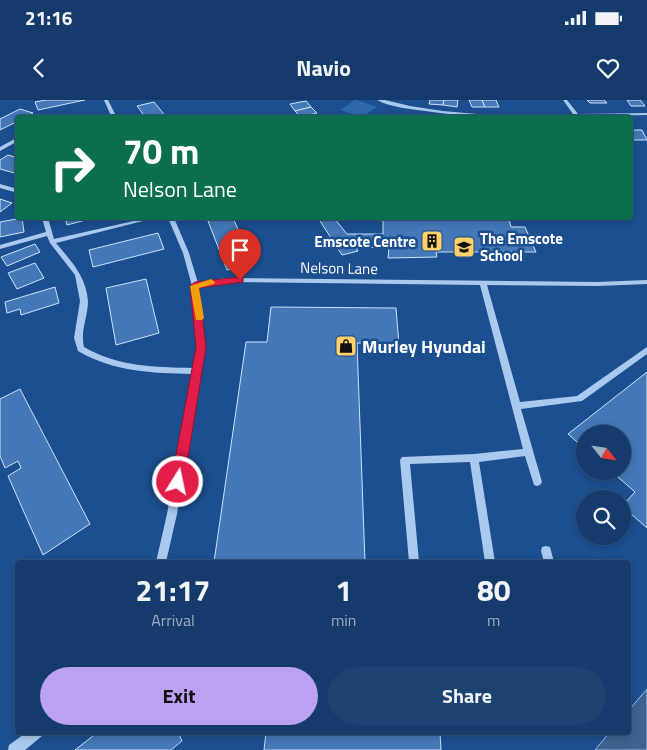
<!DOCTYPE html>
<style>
body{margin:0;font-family:"Titillium Web",sans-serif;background:#1d4271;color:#f1f3f6;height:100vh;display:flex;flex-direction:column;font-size:19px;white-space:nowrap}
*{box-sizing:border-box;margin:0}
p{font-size:16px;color:#9dadc1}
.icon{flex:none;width:28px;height:28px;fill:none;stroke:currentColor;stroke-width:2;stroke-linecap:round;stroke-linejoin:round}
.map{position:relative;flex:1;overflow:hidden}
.drawer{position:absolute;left:15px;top:460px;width:616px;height:175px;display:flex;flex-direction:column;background:#143b6b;border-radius:5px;box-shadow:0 2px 8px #0003,0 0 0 1px #33557e}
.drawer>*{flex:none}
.guide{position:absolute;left:15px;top:15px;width:618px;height:105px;border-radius:5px;box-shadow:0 2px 8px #0003,0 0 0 1px #33557e;background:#0b6e4f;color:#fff;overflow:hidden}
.needle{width:32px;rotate:120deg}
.controls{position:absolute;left:576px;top:325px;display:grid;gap:10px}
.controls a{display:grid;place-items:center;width:55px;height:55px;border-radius:50%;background:#143b6b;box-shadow:0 2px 8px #0003,0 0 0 1px #33557e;font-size:25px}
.pin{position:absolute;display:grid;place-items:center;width:42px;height:42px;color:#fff;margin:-51px -21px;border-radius:50% 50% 50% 0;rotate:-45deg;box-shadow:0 0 5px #0007}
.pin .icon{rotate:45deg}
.me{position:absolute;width:55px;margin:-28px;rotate:10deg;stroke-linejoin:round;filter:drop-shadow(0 0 4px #0008)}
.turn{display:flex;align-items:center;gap:18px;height:105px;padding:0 25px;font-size:22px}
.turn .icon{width:65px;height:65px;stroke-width:2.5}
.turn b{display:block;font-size:35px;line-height:42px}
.eta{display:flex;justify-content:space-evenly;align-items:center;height:85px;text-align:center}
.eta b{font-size:30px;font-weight:700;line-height:35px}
.button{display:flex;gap:10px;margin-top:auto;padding:10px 25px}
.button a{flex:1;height:58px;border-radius:30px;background:#bca0f2;color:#111;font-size:20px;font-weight:700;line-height:58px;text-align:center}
.button a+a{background:#1d4271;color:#f1f3f6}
.status{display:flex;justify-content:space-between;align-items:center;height:35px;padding:0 25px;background:#143b6b;direction:ltr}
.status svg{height:14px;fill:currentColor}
header{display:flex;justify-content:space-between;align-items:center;height:65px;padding:0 25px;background:#143b6b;font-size:22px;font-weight:700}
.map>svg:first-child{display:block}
.green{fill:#2e69ad}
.water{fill:#3c6290;stroke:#9cc4f0}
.building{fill:#4478b7;stroke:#cfe3fa}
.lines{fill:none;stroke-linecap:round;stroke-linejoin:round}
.minor{fill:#a9c9ee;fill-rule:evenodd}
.route{fill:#e11d48;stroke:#92132f}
.slow{fill:#f59e0b}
.labels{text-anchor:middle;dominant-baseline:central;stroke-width:5;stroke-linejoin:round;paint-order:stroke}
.far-poi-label{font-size:15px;font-weight:bold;fill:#fff;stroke:#1b4f8f;text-anchor:start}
.far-street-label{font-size:15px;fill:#fff;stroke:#1b4f8f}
.poi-label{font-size:18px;font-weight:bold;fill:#fff;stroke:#1b4f8f;text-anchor:start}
</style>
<div class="status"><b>21:16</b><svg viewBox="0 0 49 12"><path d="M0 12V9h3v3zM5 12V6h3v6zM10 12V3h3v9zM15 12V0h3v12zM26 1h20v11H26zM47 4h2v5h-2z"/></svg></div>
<header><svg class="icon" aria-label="back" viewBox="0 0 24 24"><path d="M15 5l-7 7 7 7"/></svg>Navio<svg class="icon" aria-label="heart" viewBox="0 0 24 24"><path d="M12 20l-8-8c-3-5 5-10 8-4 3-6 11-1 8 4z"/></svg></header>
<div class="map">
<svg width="647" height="650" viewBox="0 0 647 650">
<rect width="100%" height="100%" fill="#1b4f8f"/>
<path class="green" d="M355,0H357L377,7L362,17L340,10Z"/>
<path class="water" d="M647,589V650H595L609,633L629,632V610Z"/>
<g class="building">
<path d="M46,0H85L38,10L35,2Z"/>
<path d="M430,0H444L443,5L429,4Z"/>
<path d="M444,0H458L457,7L443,5Z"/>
<path d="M469,0H482L485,7H472Z"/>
<path d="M482,0H496L499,7H485Z"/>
<path d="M587,0H604L607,3H590Z"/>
<path d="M627,0H640L645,6H631Z"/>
<path d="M306,1L311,7L295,11L290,4Z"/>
<path d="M154,2L167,18H146L137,6Z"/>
<path d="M311,7L317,13L301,17L295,11Z"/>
<path d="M20,9L33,13L25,18H18V21L0,30V19Z"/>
<path d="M630,30H642L647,40H633L630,36Z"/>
<path d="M8,55L18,58V74L0,69V60Z"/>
<path d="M0,99L12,103L0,112Z"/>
<path d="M22,118L24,132L0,137V122Z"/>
<path d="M65,118H93L67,125Z"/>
<path d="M223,118H233L253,163L227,170L208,121Z"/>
<path d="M318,118H334L347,134H383V118L509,119L511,127H525L536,152H436L437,157L388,158L389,148L356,147L358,151L342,155Z"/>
<path d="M158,133L164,149L93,167L89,150Z"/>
<path d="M35,144L40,152L7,166L1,157Z"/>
<path d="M35,163L44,178L17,189L8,173Z"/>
<path d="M146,179L159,233L116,245L106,188Z"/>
<path d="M55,187L59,203L21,215L20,209L7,213L5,202Z"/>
<path d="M271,207L396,208L399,244L357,243L365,462H214L246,242H267Z"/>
<path d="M647,272V428L622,406L635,392L611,371H622V334H585V349L568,334Z"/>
<path d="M20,289L90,424L43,455L8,376L21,368L18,361L5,368L0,356V299Z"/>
<path d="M98,632H178L182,641L171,650H75Z"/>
<path d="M266,632H440L441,650H264Z"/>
</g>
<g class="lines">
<g class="minor">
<path d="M104,0H108L117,18H112Z"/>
<path d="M377,0H385L410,6L443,11L477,14H573L563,0H567L578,14L647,13V15C573,16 498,22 425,11C410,9 390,7 377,0Z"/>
<path d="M18,37V41L0,51V47Z"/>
<path d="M0,84L18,89V93L0,88Z"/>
<path d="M42,118H48L54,139L147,118L151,119L56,143C71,161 86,176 88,201C88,217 80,231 84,247C118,267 155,267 193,268L197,247L192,186L183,153L168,118H174L189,153L198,183L225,178L597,182L647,180V184L597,186L487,185L520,302L577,296L647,247V254L582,301L521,309L542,382L540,385L537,386L534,385L525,356L479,362L495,462H485L470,362L410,364L419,462H409L400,360L402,357L474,354L523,349L480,185L225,182L199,188L205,247L202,271L200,273L177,414L166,462H156L167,414L192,274C152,273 114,272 78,251L74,238L80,201L75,175L50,143L47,136L0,149V145L46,132Z"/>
<path d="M546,446L550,447L554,462H544L541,451L542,447Z"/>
<path d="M27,632H44L42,636L25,650H8L9,645Z"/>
</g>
</g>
<path class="route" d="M240,177L243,178V182L199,188L206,247L184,382L178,388L171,382L196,247L190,186L195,182Z"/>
<path class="slow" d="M211,179L215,182L214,184L199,188L204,218L202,220H196L190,186Z"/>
<defs>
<g id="building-square" transform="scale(1.125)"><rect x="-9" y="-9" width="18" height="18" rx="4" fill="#ffd166" stroke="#1b4f8f"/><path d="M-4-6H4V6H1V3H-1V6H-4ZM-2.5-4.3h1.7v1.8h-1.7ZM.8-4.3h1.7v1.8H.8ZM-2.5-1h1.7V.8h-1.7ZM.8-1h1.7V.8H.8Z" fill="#111"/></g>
<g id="school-square" transform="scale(1.125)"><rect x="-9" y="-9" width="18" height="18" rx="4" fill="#ffd166" stroke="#1b4f8f"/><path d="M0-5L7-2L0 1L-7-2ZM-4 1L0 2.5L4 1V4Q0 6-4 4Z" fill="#111"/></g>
<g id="shop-square" transform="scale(1.125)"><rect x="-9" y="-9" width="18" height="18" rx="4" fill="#ffd166" stroke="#1b4f8f"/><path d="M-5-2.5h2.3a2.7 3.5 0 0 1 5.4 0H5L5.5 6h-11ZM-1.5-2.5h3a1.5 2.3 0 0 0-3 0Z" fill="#111"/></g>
</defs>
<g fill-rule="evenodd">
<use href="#building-square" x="432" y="141"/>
<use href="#school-square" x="464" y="147"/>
<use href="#shop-square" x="346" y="246"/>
</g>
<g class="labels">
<g class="far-poi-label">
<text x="480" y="138">The Emscote<tspan x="480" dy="17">School</tspan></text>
<text x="416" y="141" text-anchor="end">Emscote Centre</text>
</g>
<g class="far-street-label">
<text transform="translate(339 168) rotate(1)">Nelson Lane</text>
</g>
<g class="poi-label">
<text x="362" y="246">Murley Hyundai</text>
</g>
</g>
</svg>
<div class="controls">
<a><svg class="needle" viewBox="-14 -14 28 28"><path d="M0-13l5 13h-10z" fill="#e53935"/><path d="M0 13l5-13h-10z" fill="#9dadc1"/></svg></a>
<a><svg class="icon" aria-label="search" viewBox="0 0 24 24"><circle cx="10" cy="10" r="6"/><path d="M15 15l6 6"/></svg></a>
</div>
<div class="pin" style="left:240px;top:180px;background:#d93025"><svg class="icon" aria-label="arrive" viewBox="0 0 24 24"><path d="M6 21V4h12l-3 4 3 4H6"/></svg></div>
<svg class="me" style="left:178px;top:382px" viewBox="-20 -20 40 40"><circle r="17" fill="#e11d48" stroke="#fff" stroke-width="3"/><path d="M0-11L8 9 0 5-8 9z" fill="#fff"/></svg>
<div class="guide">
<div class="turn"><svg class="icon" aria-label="right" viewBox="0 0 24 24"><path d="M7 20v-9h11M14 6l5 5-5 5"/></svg><div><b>70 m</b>Nelson Lane</div></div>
</div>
<section class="drawer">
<div class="eta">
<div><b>21:17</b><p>Arrival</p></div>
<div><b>1</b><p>min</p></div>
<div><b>80</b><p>m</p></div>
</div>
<div class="button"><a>Exit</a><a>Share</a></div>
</section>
</div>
